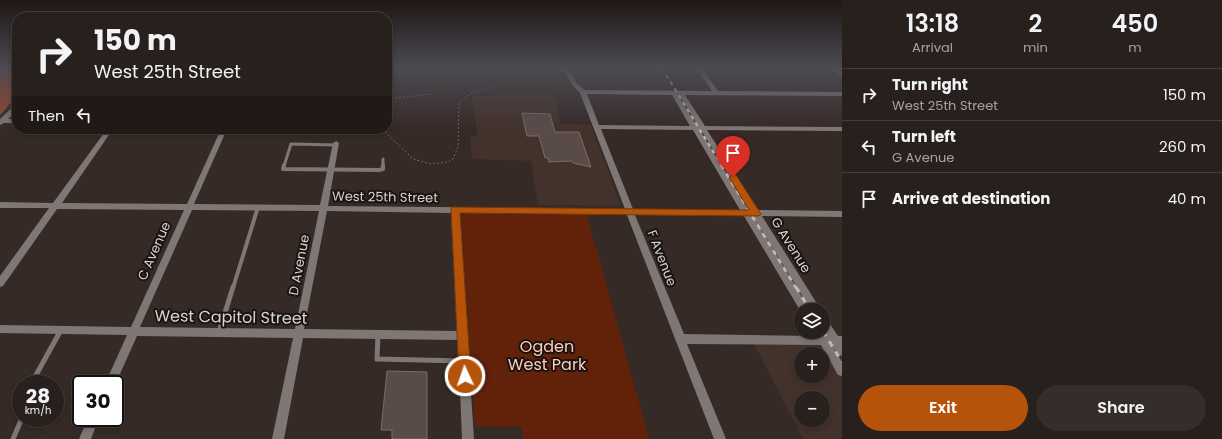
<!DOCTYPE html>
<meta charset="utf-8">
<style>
body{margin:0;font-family:Poppins,sans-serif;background:#342d29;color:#f1f3f6;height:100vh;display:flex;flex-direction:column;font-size:15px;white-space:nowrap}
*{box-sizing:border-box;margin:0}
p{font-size:13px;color:#a5a3a3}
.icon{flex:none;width:22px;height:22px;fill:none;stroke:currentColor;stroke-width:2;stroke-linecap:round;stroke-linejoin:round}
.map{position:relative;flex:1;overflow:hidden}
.drawer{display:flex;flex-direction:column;background:#28201c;width:380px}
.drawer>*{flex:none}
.hud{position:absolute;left:12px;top:12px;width:380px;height:122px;border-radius:16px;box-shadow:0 2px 6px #0003,0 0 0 1px #443e3b;background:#28201c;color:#f1f3f6;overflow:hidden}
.buttons{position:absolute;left:794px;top:303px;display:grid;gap:8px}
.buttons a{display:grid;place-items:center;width:36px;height:36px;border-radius:50%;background:#28201c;box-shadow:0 2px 6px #0003,0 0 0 1px #443e3b;font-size:20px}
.speed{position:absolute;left:12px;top:375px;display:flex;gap:8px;font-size:20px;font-weight:700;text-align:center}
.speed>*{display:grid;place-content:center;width:52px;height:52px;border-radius:50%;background:#28201c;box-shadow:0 2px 6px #0003,0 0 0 1px #443e3b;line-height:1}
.speed small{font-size:10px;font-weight:400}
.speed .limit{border:2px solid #111;border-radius:6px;background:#fff;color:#111}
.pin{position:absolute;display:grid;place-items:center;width:34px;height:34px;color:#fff;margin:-41px -17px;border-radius:50% 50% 50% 0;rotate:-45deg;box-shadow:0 0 4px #0007}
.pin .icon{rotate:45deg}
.me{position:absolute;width:44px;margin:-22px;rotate:357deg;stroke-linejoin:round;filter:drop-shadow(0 0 3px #0008)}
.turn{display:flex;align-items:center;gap:14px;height:84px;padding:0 16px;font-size:18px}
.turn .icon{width:52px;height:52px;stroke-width:2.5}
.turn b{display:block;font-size:28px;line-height:34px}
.then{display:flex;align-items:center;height:38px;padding:0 16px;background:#0003;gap:8px;font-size:15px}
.eta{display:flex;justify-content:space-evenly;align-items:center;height:68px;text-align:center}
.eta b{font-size:24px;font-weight:600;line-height:28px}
.action{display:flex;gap:8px;margin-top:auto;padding:8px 16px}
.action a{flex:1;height:46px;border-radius:24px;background:#b45309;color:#fff;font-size:16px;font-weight:600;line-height:46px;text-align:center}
.action a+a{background:#342d29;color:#f1f3f6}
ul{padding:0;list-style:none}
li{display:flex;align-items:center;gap:12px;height:52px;padding:0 16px;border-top:1px solid #443e3b}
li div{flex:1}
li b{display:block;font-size:15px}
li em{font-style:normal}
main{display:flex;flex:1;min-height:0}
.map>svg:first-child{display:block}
.built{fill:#43312b;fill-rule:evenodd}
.green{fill:#62220a}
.forest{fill:#9e4526}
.building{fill:#594c48;stroke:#7a6c68}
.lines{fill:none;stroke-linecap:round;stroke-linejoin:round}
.path{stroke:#827875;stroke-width:1;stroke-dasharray:1.5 2.5;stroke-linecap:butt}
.service-far2{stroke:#7e7775;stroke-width:3}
.service-far1{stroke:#7e7775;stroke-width:4}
.service{stroke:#7e7775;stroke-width:5}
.minor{fill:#7e7775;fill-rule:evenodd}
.rail-far2{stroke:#c2bab7;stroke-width:2;stroke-dasharray:4 4;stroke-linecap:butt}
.rail-far1{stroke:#c2bab7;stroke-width:2.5;stroke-dasharray:5 5;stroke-linecap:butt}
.rail{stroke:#c2bab7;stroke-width:3;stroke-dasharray:6 6;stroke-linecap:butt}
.route{fill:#b45309;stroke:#753606}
.labels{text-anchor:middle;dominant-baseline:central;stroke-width:4;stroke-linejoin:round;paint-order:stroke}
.street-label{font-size:13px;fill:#dad2d0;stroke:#191412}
.near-street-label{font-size:16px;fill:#dad2d0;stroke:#191412}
.near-park-label{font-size:16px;fill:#fcb;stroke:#191412}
</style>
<main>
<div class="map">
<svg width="842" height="439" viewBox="0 0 842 439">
<rect width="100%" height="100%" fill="#362a26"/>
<g class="built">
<path d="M554,94L561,124L591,125L621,206L538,205L531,161L472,159L470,136H477L472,96Z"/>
<path d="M753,342H842V439H803ZM801,354H823V376H801ZM801,398H823V420H801Z"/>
</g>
<path class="green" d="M461,214L587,215L649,439H523L522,427L475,426Z"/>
<path class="forest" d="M0,68H12C22,89 14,100 0,115Z"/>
<g class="building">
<path d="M522,113L550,114L555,132H579L591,167L573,163L572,161L549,162L548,158H545L539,136H527Z"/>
<path d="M387,371L427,372V439H392V430H381Z"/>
</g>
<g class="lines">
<g class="path">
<path d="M387,70L397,71L402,74L398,76H387"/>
<path d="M387,99L433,94C441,88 444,78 441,68"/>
<path d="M382,129L413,159L431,164L448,162L453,159L458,147L459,104C468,90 482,93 495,85C503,81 508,74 514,68"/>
</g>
<g class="service-far2">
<path d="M383,159V166"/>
<path d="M284,166L291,144L336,145"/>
</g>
<g class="service-far1">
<path d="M284,165L283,169L379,170L383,169V165"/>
<path d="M233,288L258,207"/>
</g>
<g class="service">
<path d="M219,332L233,287"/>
<path d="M378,335L377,359L463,361"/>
<path d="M31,384L61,330"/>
<path d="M13,439L22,418"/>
</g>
<g class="minor">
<path d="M562,68H568L577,84L585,90L712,91L696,68H702L718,91L842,92V96L685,95L705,126L842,127V131L707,130L758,210L842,211V217L762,216L821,310H811L753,216L810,310H801V312L744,216L635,215L684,334L815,336L813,332L823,331L827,336L823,329V317L826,318L838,336H842V356L838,354L832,345L842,362V376L838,375L821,345L687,344L726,439H714L627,215L459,213L474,439H462L458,340L303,338L284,439H272L293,338L137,336L115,385L105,384L127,335L0,333V325L131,327L184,210L57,209L3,286L0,287V276L49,208H0V202L53,203L107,129H113L62,203L187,204L221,129H227L194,204L320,205L333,143L336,141L339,143L328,206L625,209L580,93L573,86ZM587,94L672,95L690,126L599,125ZM678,95H679L698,126H697ZM601,129L693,130L740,210L633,209ZM700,130H701L750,210H749ZM192,210L319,211L295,329L140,327ZM327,211L451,213L457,331L304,329Z"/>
<path d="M831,68H838L842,73V78Z"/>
<path d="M17,104V110L8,119H17V123H4L0,125V119L15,105Z"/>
<path d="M88,418H99L91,439H79Z"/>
</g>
<path class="rail-far2" d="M662,68L722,166"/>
<path class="rail-far1" d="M721,165L796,288"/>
<g class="rail">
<path d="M796,287L810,310"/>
<path d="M823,331L842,362"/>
</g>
</g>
<linearGradient id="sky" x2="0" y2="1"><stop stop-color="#1e1715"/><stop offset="0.52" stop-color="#4c4a52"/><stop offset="1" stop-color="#4c4a52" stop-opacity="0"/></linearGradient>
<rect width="842" height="130" fill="url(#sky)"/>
<path class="route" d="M733,174L736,175L759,211L761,214L759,216L460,213L471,376L469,381L465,382L461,381L459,376L451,209L452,207L749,210L729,177Z"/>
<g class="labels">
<g class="street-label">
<text transform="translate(385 197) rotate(1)">West 25th Street</text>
<text transform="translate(791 245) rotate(58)">G Avenue</text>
<text transform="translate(154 251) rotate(-66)">C Avenue</text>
<text transform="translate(662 258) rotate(69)">F Avenue</text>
<text transform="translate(299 265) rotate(-79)">D Avenue</text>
</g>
<g class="near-street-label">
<text transform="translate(231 317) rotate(1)">West Capitol Street</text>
</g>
<g class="near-park-label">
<text x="547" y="346">Ogden<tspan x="547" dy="18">West Park</tspan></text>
</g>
</g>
</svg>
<div class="buttons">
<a><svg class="icon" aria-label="layers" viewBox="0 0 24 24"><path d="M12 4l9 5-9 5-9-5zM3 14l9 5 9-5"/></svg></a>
<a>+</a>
<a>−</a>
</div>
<div class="speed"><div>28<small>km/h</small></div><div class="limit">30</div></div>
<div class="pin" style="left:733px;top:177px;background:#d93025"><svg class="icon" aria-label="arrive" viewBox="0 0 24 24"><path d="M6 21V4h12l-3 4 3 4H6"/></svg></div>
<svg class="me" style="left:465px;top:376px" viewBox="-20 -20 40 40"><circle r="17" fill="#b45309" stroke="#fff" stroke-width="3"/><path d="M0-11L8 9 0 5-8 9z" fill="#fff"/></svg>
<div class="hud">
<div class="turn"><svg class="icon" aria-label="right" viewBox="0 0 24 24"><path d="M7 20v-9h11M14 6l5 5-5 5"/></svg><div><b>150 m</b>West 25th Street</div></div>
<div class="then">Then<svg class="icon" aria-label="left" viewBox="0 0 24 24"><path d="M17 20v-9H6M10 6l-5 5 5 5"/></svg></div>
</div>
</div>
<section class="drawer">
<div class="eta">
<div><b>13:18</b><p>Arrival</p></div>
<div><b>2</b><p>min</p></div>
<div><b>450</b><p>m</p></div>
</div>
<ul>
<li><svg class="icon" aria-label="right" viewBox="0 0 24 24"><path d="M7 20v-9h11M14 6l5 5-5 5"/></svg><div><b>Turn right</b><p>West 25th Street</p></div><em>150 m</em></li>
<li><svg class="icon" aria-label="left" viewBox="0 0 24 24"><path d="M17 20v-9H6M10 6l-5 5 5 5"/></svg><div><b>Turn left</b><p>G Avenue</p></div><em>260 m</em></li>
<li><svg class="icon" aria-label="arrive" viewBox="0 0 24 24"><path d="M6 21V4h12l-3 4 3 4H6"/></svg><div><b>Arrive at destination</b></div><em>40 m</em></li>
</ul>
<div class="action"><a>Exit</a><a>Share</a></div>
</section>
</main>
